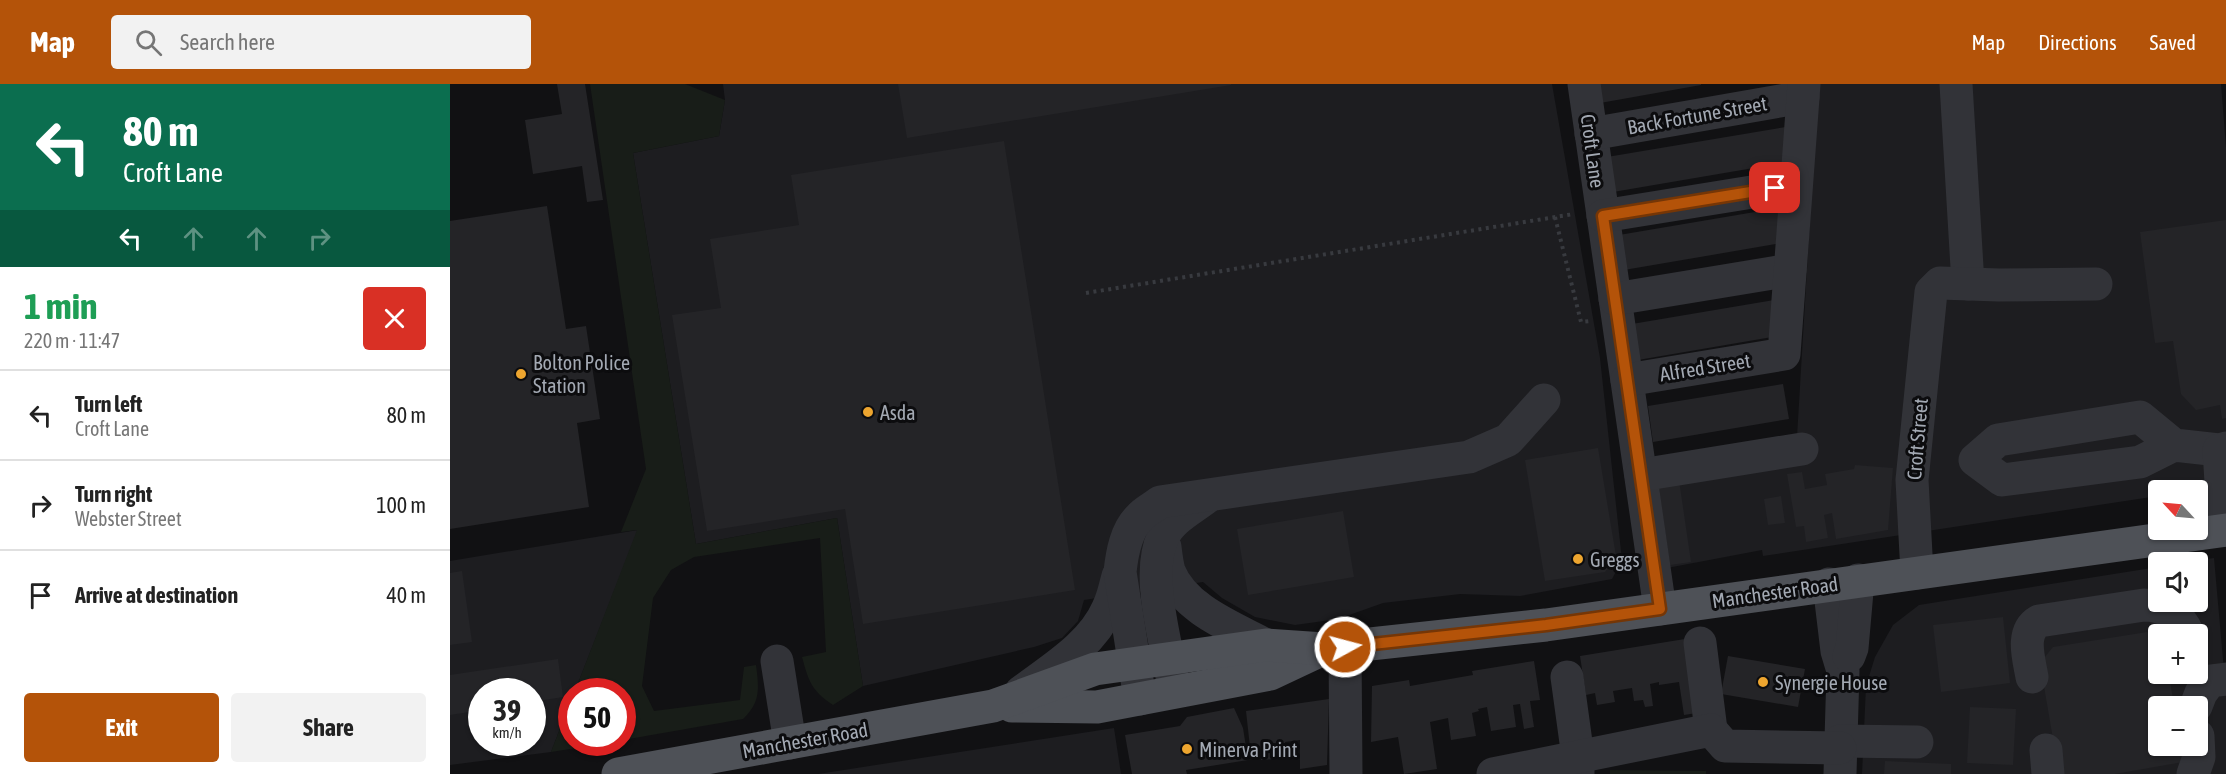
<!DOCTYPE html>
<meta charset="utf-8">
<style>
body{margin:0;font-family:"Asap Condensed",sans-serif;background:#f2f2f2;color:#222;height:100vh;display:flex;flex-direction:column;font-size:22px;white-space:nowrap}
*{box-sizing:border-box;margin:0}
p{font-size:20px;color:#767676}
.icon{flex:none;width:33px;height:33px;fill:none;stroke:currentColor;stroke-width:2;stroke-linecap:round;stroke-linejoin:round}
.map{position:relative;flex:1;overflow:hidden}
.side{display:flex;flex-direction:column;background:#fff;width:450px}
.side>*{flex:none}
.guide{background:#0b6e4f;color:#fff;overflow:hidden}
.needle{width:39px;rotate:296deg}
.controls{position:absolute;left:1698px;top:396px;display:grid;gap:12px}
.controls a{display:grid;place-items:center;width:60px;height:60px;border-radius:6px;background:#fff;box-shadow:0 2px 4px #0004;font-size:30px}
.speed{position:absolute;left:18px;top:594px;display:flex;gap:12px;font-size:30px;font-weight:700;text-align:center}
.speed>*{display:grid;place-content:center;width:78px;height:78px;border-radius:50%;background:#fff;box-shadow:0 2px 4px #0004;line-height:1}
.speed small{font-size:15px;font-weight:400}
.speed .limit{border:9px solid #d22;background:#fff;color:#111}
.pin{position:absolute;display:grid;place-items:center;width:51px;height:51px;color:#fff;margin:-26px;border-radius:12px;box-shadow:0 3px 9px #0006}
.me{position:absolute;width:66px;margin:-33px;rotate:83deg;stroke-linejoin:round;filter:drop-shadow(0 0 4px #0008)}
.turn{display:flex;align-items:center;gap:21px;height:126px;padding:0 24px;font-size:27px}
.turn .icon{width:78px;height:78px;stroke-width:2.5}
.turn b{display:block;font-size:42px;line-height:51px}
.lanes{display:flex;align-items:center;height:57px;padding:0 24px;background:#0003;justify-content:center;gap:30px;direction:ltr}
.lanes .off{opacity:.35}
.round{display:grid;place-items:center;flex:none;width:63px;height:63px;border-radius:6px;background:#f2f2f2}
.overview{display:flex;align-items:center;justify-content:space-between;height:102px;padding:0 24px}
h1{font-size:36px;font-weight:700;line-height:45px;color:#1e9e55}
.action{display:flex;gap:12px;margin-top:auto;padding:12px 24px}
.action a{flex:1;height:69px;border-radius:6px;background:#b45309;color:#fff;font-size:24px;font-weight:700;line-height:69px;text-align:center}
.action a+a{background:#f2f2f2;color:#222}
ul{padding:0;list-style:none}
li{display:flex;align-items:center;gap:18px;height:90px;padding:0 24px;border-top:2px solid #e0e0e0}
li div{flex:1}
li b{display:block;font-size:22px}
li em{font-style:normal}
header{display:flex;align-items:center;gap:36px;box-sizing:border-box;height:84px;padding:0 30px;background:#b45309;color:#fff}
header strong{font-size:28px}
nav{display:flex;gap:33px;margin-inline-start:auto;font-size:21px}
.search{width:420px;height:54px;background:#f2f2f2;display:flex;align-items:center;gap:15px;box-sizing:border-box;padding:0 21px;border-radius:6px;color:#767676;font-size:22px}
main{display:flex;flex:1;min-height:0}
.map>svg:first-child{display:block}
.built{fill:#1d1d20;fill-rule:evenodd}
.green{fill:#181d18}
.building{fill:#242427}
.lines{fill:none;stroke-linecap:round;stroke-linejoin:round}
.path{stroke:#383a3f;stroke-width:4;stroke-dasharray:3 4.5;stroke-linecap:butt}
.minor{stroke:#323338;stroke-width:33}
.major{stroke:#4e5157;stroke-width:33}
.route-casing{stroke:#753606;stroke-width:15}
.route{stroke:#b45309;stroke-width:10}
.poi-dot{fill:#eda52f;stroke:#0c0c0e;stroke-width:2}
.labels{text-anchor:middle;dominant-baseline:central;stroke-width:6;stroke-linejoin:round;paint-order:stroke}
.street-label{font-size:20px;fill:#a3a9b3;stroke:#0c0c0e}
.poi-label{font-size:20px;fill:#a3a9b3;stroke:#0c0c0e;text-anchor:start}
</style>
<header>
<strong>Map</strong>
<div class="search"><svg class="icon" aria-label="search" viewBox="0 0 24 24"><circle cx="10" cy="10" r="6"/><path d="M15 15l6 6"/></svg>Search here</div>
<nav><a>Map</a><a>Directions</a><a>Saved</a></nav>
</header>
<main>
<section class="side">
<div class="guide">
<div class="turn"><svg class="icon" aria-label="left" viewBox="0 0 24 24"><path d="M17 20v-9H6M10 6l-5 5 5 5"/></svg><div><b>80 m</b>Croft Lane</div></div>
<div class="lanes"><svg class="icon" aria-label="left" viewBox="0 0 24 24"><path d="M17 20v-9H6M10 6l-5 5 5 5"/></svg><svg class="icon off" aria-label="ahead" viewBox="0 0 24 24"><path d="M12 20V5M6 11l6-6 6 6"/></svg><svg class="icon off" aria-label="ahead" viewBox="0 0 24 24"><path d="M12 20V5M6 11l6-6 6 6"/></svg><svg class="icon off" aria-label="right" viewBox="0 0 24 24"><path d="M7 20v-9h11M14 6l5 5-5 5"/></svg></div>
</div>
<div class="overview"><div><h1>1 min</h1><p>220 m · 11:47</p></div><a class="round" style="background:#d93025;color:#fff"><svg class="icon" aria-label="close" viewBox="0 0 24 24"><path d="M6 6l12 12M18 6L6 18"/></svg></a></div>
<ul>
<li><svg class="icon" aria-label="left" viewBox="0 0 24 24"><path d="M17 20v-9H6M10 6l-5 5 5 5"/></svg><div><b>Turn left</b><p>Croft Lane</p></div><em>80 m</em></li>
<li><svg class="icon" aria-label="right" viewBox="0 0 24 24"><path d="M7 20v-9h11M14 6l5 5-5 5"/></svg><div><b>Turn right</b><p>Webster Street</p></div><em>100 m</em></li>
<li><svg class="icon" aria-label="arrive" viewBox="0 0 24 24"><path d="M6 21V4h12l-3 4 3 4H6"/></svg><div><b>Arrive at destination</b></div><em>40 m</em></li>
</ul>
<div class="action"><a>Exit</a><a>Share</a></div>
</section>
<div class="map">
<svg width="1776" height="690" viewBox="0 0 1776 690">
<rect width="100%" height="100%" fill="#111113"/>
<g class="built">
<path d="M273,0H1102L1150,274L1172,476L1162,495L1070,512L1010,510L933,519L888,535L845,541L805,533L772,514L753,498L634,516L628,537L612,554L584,563L413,602L387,434L246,460L183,69L269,52L275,16Z"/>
<path d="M1368,0H1771L1776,63V401L1742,406H1708V412L1313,472L1312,466L1217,484L1199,379L1347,353Z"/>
<path d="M188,446L125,607L122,608L121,616L101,668L0,681V477ZM32,608H82V658H32Z"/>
<path d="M1764,474L1776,609V690H1412L1416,602L1425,573L1443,541L1469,521L1708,483V518H1748V478H1736ZM1708,550H1748V590H1708ZM1708,622H1748V662H1708Z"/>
<path d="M664,644L671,690H368Z"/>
</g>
<g class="green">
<path d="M140,0H235L275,16L269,52L183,69L246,460L387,434L413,602L383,621C361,606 359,598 352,573L376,568L370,454L244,473L221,486L203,514L192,602L204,627L290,616L294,583L306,581C309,604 311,618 293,635L173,656L172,608L125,607L187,446L171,448L196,385Z"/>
<path d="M121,616L122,658L158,659L101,668Z"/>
<path d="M1160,686L1256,687V690H1160Z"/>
</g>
<g class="building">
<path d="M107,0H135L153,116L137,118L132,82L83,90L75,36L112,30Z"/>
<path d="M448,0H781V1L457,54Z"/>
<path d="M1147,0H1251V1L1150,19Z"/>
<path d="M1342,42L1339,78L1163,108L1157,73Z"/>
<path d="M554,57L625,506L413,540L395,425L257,447L222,231L271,224L260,155L349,141L341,91Z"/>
<path d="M97,122L116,245L136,242L150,335L127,339L139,423L0,445V137Z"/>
<path d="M1335,123L1332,159L1174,186L1169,151Z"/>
<path d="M1776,136V334L1772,335L1770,321L1746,326L1731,310L1723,257L1705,259L1690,148Z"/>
<path d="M1330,215L1328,252L1188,276L1182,240Z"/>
<path d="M1333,300L1339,335L1203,358L1198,322Z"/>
<path d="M1148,364L1166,472L1155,488L1095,497L1075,376Z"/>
<path d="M1405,381L1443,384L1438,446L1386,455L1382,429L1374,431L1378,454L1356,458L1354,442L1346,443L1337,390L1352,388L1355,405L1377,401L1375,390L1404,385Z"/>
<path d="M1229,396L1241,478L1220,481L1208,400Z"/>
<path d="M1331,412L1335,439L1318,441L1314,415Z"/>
<path d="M893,427L904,493L798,511L787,445Z"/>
<path d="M12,487L22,558L0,561V489Z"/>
<path d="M1553,533L1560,599L1491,608L1483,541Z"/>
<path d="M1697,548L1708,556V590H1719L1724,622H1708V662H1730L1733,678L1665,690H1609L1590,579L1603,563Z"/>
<path d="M1241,554L1253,628L1234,631L1229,598L1209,601V598L1200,600L1203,622L1195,623L1193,616L1184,617L1182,604L1163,607L1165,618L1147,621L1145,609L1136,611L1130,572Z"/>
<path d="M1278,572L1355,585L1348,623L1271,610Z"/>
<path d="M108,575L113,613L82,618V608H32V626L0,631V591Z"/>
<path d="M1084,577L1090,616L1080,617L1084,643L1074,645L1070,620L1063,621L1066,643L1041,647L1037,623L1028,625L1029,627L1022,629L1026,652L1001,656L998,634L980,638L987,685L954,690L948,653L921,658L922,602L959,596L960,602L1023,591L1022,587Z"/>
<path d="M879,615L877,681L850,685V656L835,658L837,673L824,675L811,676L809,662L800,663L796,627Z"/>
<path d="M1520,623L1566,625L1563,681L1517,679Z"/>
<path d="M784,624L793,644L798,676L736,686L737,690H682L675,651L730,642L737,633Z"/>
<path d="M1435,677L1501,680V690H1434Z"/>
</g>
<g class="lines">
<g class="path">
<path d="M1105,133L1131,238L1140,237"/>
<path d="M636,209L1124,130"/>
</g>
<g class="minor">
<path d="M1134,0L1210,525"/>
<path d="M1506,0L1518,200"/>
<path d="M1141,50L1353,13"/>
<path d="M1153,132L1346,101"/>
<path d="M1165,215L1340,186"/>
<path d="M1177,296L1334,270L1354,0"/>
<path d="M1724,361L1690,378L1552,396L1525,376L1548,356L1690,333L1724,361L1769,366L1776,364"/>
<path d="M1769,366L1774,446"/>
<path d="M1191,391L1352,365"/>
<path d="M715,463C716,471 717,480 719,487C734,525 782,543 816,561"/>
<path d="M1467,489L1462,396L1481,208L1490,199L1549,201L1646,200"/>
<path d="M1379,500L1387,567L1393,587L1390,690"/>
<path d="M1250,559L1261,646"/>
<path d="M895,563L896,690"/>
<path d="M1399,572L1402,564L1408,496"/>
<path d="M327,577L340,659"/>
<path d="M1117,593L1128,673V690"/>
<path d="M1582,593C1579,575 1570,548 1589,537L1694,521C1714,521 1731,532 1738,550"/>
<path d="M724,603C717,563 695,491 713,453C721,435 742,425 757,413"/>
<path d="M571,608C603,584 642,561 658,524C663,514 665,503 668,492"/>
<path d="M690,615L670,488C672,469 676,446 690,433C695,427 704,423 710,418L1019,373L1058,356L1094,316"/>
<path d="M1746,622L1751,609L1760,597L1776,595"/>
<path d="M1390,657L1467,658"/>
<path d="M1596,666L1598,690"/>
<path d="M1043,690L1261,646L1275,662L1390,664"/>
<path d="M1743,690L1749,673L1748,652"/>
</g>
<g class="major">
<path d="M562,622L647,623L820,590L871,566"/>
<path d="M168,690L543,622L645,585L816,561L874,565L1096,541L1776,446"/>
</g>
</g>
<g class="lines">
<g class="route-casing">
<path id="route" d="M895,563L1096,541L1210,525L1153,132L1325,104"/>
</g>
<use href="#route" class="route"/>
</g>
<g class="poi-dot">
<circle cx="71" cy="290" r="6"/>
<circle cx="418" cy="328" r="6"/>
<circle cx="1128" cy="475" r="6"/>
<circle cx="1313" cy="598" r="6"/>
<circle cx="737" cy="665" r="6"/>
</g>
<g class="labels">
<g class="street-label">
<text transform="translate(1247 31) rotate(-10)">Back Fortune Street</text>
<text transform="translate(1143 67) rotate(82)">Croft Lane</text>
<text transform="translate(1255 283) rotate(-9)">Alfred Street</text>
<text transform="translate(1467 355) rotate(-85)">Croft Street</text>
<text transform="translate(1325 508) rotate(-8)">Manchester Road</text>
<text transform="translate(355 656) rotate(-10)">Manchester Road</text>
</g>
<g class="poi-label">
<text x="83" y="278">Bolton Police<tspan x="83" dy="23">Station</tspan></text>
<text x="430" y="328">Asda</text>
<text x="1140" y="475">Greggs</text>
<text x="1325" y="598">Synergie House</text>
<text x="749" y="665">Minerva Print</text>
</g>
</g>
</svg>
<div class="controls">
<a><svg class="needle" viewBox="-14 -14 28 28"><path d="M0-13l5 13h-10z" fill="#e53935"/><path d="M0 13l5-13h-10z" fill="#767676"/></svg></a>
<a><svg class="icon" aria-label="sound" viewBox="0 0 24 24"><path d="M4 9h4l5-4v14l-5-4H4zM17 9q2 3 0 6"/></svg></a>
<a>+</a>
<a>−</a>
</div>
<div class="speed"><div>39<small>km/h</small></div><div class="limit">50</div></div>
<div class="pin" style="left:1325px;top:104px;background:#d93025"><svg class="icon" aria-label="arrive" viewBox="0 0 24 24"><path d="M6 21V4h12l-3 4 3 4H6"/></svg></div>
<svg class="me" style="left:895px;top:563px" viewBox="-20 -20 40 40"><circle r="17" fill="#b45309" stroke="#fff" stroke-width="3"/><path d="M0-11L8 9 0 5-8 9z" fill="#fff"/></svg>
</div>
</main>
